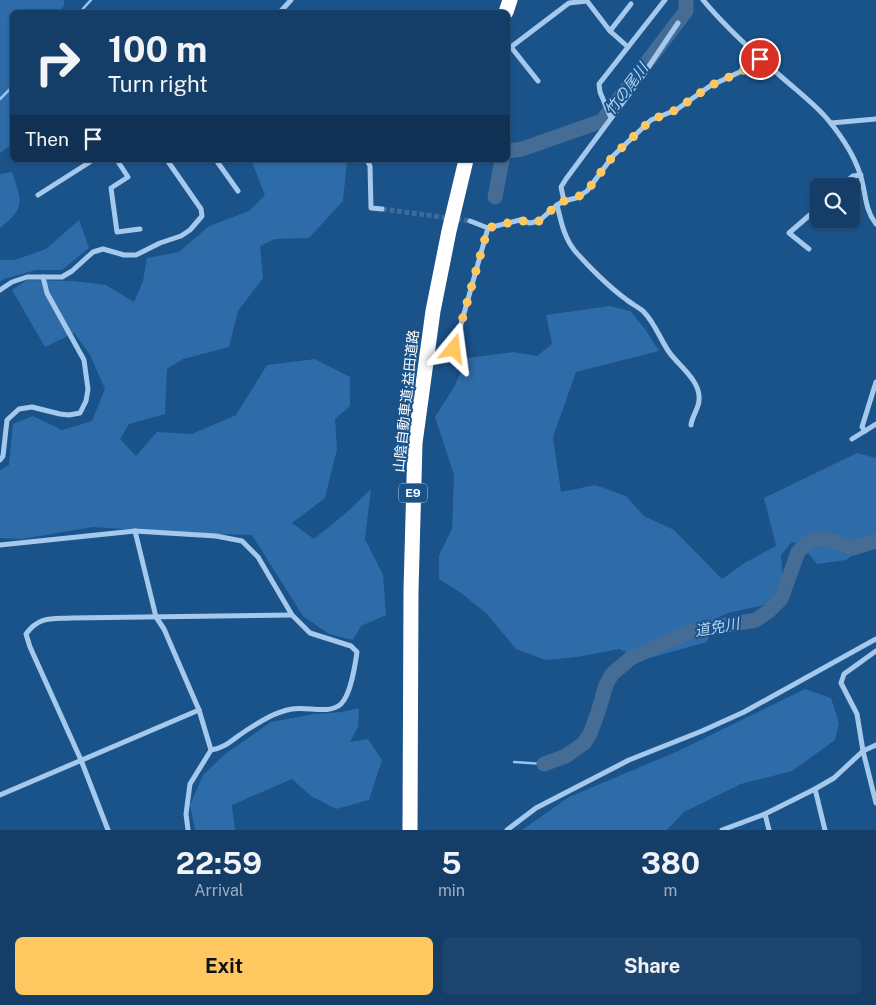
<!DOCTYPE html>
<meta charset="utf-8">
<style>
body{margin:0;font-family:"Public Sans","Noto Sans JP",sans-serif;background:#1d456e;color:#f1f3f6;height:100vh;display:flex;flex-direction:column;font-size:19px;white-space:nowrap}
*{box-sizing:border-box;margin:0}
p{font-size:16px;color:#9daec0}
.icon{flex:none;width:28px;height:28px;fill:none;stroke:currentColor;stroke-width:2;stroke-linecap:round;stroke-linejoin:round}
.map{position:relative;height:830px;overflow:hidden}
.sheet{display:flex;flex-direction:column;background:#143e68;flex:1}
.sheet>*{flex:none}
.guide{position:absolute;left:10px;top:10px;width:500px;height:152px;border-radius:8px;box-shadow:0 1px 4px #0004,0 0 0 1px #33577c;background:#143e68;color:#f1f3f6;overflow:hidden}
.tools{position:absolute;left:810px;top:178px;display:grid;gap:10px}
.tools a{display:grid;place-items:center;width:50px;height:50px;border-radius:8px;background:#143e68;box-shadow:0 1px 4px #0004,0 0 0 1px #33577c;font-size:25px}
.pin{position:absolute;display:grid;place-items:center;width:42px;height:42px;color:#fff;margin:-21px;border:2px solid #fff;border-radius:50%;box-shadow:0 1px 5px #0007}
.me{position:absolute;width:55px;margin:-28px;rotate:16deg;stroke-linejoin:round;filter:drop-shadow(0 0 4px #0008)}
.turn{display:flex;align-items:center;gap:18px;height:105px;padding:0 15px;font-size:22px}
.turn .icon{width:65px;height:65px;stroke-width:2.5}
.turn b{display:block;font-size:35px;line-height:42px}
.then{display:flex;align-items:center;height:48px;padding:0 15px;background:#0003;gap:10px;font-size:19px}
.eta{display:flex;justify-content:space-evenly;align-items:center;height:85px;text-align:center}
.eta b{font-size:30px;font-weight:700;line-height:35px}
.cta{display:flex;gap:10px;margin-top:auto;padding:10px 15px}
.cta a{flex:1;height:58px;border-radius:8px;background:#ffc760;color:#111;font-size:20px;font-weight:700;line-height:58px;text-align:center}
.cta a+a{background:#1d456e;color:#f1f3f6}
.map>svg:first-child{display:block}
.green{fill:#2d6ca8}
.lines{fill:none;stroke-linecap:round;stroke-linejoin:round}
.stream{stroke:#97c5ef;stroke-width:2.5}
.river{stroke:#446c95;stroke-width:15}
.minor-tunnel{stroke:#3c6c9c;stroke-width:5;stroke-dasharray:5 2.5;stroke-linecap:butt}
.minor{stroke:#a4c9ed;stroke-width:5}
.motorway{stroke:#fff;stroke-width:15}
.route{stroke:#ffc760;stroke-width:9;stroke-dasharray:0 16.2}
.labels{text-anchor:middle;dominant-baseline:central;stroke-width:4;stroke-linejoin:round;paint-order:stroke}
.shield{fill:#1a528a;stroke:#bacbdc;stroke-width:1}
.shield-label{font-size:12px;font-weight:bold;fill:#fff}
.street-label{font-size:14px;fill:#fff;stroke:#1a528a}
.water-label{font-size:15px;font-style:italic;fill:#b0d3f4;stroke:#1a528a}
</style>
<div class="map">
<svg width="876" height="830" viewBox="0 0 876 830">
<rect width="100%" height="100%" fill="#1a528a"/>
<g class="green">
<path d="M0,0H64V6L59,12H12V141L8,147L0,153Z"/>
<path d="M251,160H347L343,201L309,238L275,239L260,246L263,278L238,311L229,347L183,359L167,369L165,414L129,424L120,439L136,456L157,432L192,434L236,415L267,365L315,359L350,377V406L335,419L337,449L325,498L292,523L314,539L346,513L371,489L365,539L383,575L386,615L361,626L353,640L329,634L303,616L252,535L184,533L93,527L22,539L0,538V470L9,465L13,424L33,416L62,430L92,421L105,389L90,355L74,333L45,347L12,290L27,280L74,281L106,285L134,302L143,281L147,258L179,252L209,226L249,211L265,195Z"/>
<path d="M12,172C21,201 27,207 0,228V174Z"/>
<path d="M79,220L89,248L62,270H36L4,279L0,282V260H15L46,249Z"/>
<path d="M610,306L630,311L645,329L659,351L576,372L553,437L561,492L595,485L626,496L644,516L674,530L722,579L746,562L776,546L764,498L857,453L876,458V537L846,560L817,564L801,545L792,542L781,555L783,582L768,604L728,613L715,619L707,642L642,660L619,649L577,657L545,660L516,649L486,613L461,593L439,579V555L452,529L454,475L435,417L454,387L467,358L513,352L537,356L552,344L546,315Z"/>
<path d="M805,689L831,698L839,723L835,740L792,771L741,784L684,812L667,830H522L569,797L676,752Z"/>
<path d="M359,708L358,727L350,742L368,739L382,760L369,800L336,809L311,796L292,779L232,805L235,830H195L190,805L203,775L225,754L271,722L314,714L342,712Z"/>
</g>
<g class="lines">
<g class="stream">
<path d="M80,12L91,0"/>
<path d="M0,99L12,87"/>
<path d="M514,762L544,764"/>
</g>
<g class="river">
<path d="M508,151L522,149L602,121L686,11V0"/>
<path d="M495,197L502,160"/>
<path d="M544,764L566,756L584,743L590,734L598,712L606,685L612,674L631,658L692,631L756,620L770,610L781,599L798,552L809,541L817,539H827L853,548L876,541"/>
</g>
<path class="minor-tunnel" d="M382,209L470,221"/>
<g class="minor">
<path d="M703,0C727,29 756,55 785,80C800,93 817,106 829,121C842,137 854,155 860,174C866,191 864,209 876,224"/>
<path d="M280,12L291,0"/>
<path d="M610,31L631,4"/>
<path d="M538,81L511,47L569,3L587,1L610,31L628,47"/>
<path d="M611,118L600,92L599,84L665,0"/>
<path d="M831,123L876,119"/>
<path d="M117,160L128,177L111,188L117,232L140,229"/>
<path d="M216,160L238,191"/>
<path d="M367,160L370,166L371,208L382,209"/>
<path d="M841,186L853,176L861,175"/>
<path d="M38,195L93,160"/>
<path d="M564,201L561,187L566,179L641,78L678,23"/>
<path d="M557,205C561,221 564,238 575,251C588,266 610,288 627,300C632,304 638,307 643,311C655,323 660,339 669,352C679,366 701,381 699,400C699,408 692,416 691,425"/>
<path d="M470,221L488,228"/>
<path d="M809,249L789,233L819,207"/>
<path d="M0,290L12,282L27,277H62L72,271L93,252L103,249L124,255H136L160,243L181,236L190,230L202,216L201,209L167,160"/>
<path d="M454,349L488,228L520,220L530,223L539,221L557,205L564,201L576,198L587,191L613,156L651,120L676,110L710,86L744,70L761,59"/>
<path d="M865,431L862,427L876,382"/>
<path d="M852,439L876,424"/>
<path d="M0,460L3,456L7,420L19,409L32,407L60,414L69,415L80,413L86,401L88,389L84,360L47,293L43,277"/>
<path d="M135,531L156,617L164,629L199,710L211,750"/>
<path d="M0,545L135,531L216,536L242,541L258,557L292,615L310,633L351,646L357,652C355,666 351,694 341,704C329,715 307,706 292,709C275,712 261,721 247,730C234,738 226,748 211,750L190,784L186,814L188,830"/>
<path d="M876,651L844,674L841,683L857,714L863,751L876,803"/>
<path d="M815,789L825,830"/>
<path d="M0,795L199,710"/>
<path d="M765,814L769,830"/>
<path d="M108,830L81,760L30,647L26,634C39,616 51,619 71,618L292,615"/>
<path d="M507,830L536,808L629,760L702,731L744,712L876,639"/>
<path d="M722,830L765,814L815,789L834,778L863,751L876,745"/>
</g>
<g class="motorway">
<path d="M506,12L510,0"/>
<path d="M410,830L411,591L415,443L433,311L449,231L466,160"/>
</g>
</g>
<g class="lines">
<path class="route" d="M454,349L488,228L520,220L530,223L539,221L557,205L564,201L576,198L587,191L613,156L651,120L676,110L710,86L744,70L760,59"/>
</g>
<g class="labels">
<rect class="shield" x="399" y="483.5" width="28" height="19" rx="4"/>
<g class="shield-label">
<text x="413" y="493">E9</text>
</g>
<g class="street-label">
<text transform="translate(406 401) rotate(-84)">山陰自動車道;益田道路</text>
</g>
<g class="water-label">
<text transform="translate(626 89) rotate(-53)">竹の尾川</text>
<text transform="translate(717 627) rotate(-10)">道免川</text>
</g>
</g>
</svg>
<div class="tools">
<a><svg class="icon" aria-label="search" viewBox="0 0 24 24"><circle cx="10" cy="10" r="6"/><path d="M15 15l6 6"/></svg></a>
</div>
<div class="pin" style="left:760px;top:59px;background:#d93025"><svg class="icon" aria-label="arrive" viewBox="0 0 24 24"><path d="M6 21V4h12l-3 4 3 4H6"/></svg></div>
<svg class="me" style="left:454px;top:349px" viewBox="-20 -20 40 40"><path d="M0-17L14 15 0 8-14 15z" fill="#ffc760" stroke="#fff" stroke-width="4"/></svg>
<div class="guide">
<div class="turn"><svg class="icon" aria-label="right" viewBox="0 0 24 24"><path d="M7 20v-9h11M14 6l5 5-5 5"/></svg><div><b>100 m</b>Turn right</div></div>
<div class="then">Then<svg class="icon" aria-label="arrive" viewBox="0 0 24 24"><path d="M6 21V4h12l-3 4 3 4H6"/></svg></div>
</div>
</div>
<section class="sheet">
<div class="eta">
<div><b>22:59</b><p>Arrival</p></div>
<div><b>5</b><p>min</p></div>
<div><b>380</b><p>m</p></div>
</div>
<div class="cta"><a>Exit</a><a>Share</a></div>
</section>
